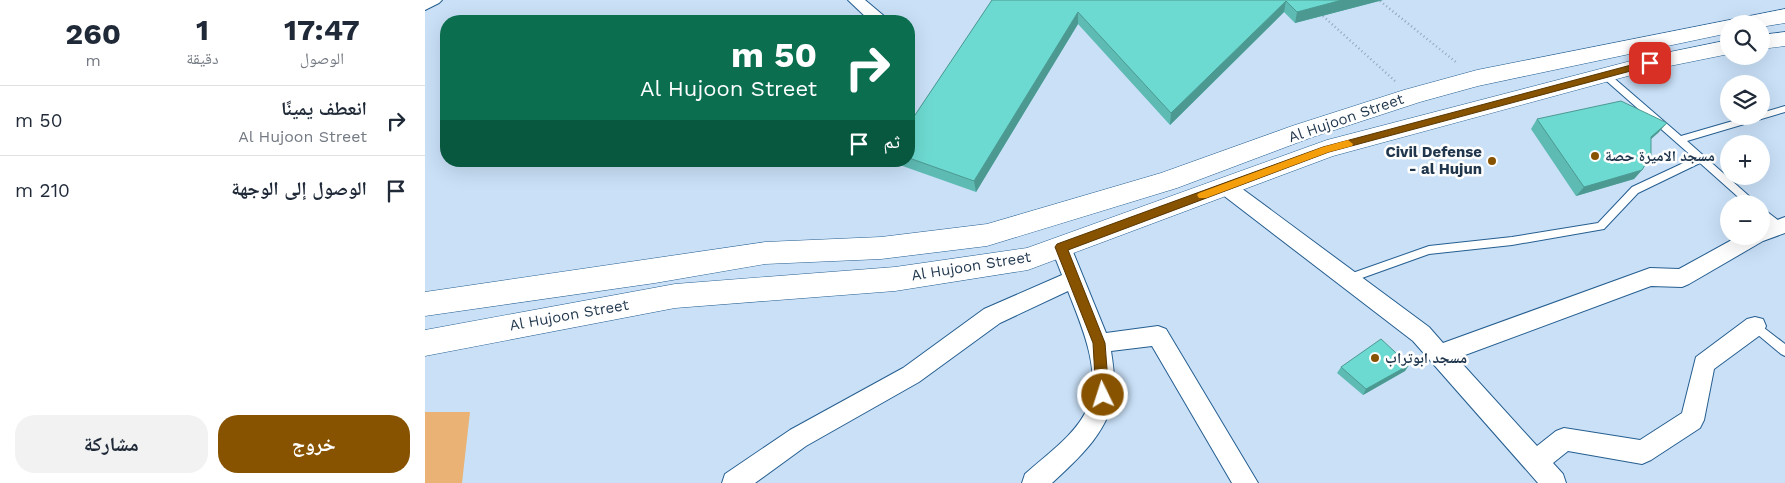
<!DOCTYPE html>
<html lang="ar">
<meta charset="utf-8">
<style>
body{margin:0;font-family:"Work Sans","Noto Naskh Arabic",sans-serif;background:#f2f2f3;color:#1f2937;direction:rtl;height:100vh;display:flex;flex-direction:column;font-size:19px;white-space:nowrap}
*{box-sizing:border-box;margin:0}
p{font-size:16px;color:#747a83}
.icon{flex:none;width:28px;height:28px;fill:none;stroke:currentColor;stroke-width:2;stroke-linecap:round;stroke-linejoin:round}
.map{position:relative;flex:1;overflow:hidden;direction:ltr}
.sheet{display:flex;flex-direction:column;background:#fff;width:425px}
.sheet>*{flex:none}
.banner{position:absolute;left:15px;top:15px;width:475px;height:152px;border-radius:20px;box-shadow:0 5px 20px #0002;direction:rtl;background:#0b6e4f;color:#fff;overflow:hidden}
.controls{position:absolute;left:1295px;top:15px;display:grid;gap:10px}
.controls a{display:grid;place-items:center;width:50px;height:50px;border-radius:50%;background:#fff;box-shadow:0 5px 20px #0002;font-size:25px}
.pin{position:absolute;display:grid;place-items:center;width:42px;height:42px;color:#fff;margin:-21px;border-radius:10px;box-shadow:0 2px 8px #0006}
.me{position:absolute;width:55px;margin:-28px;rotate:356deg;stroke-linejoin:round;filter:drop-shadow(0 0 4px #0008)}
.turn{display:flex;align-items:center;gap:18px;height:105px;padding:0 15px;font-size:22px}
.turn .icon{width:65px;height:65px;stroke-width:2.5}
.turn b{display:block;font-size:35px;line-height:42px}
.then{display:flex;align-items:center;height:48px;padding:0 15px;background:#0003;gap:10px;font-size:19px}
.eta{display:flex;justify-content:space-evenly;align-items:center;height:85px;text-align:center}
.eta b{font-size:30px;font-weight:700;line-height:35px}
.primary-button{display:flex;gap:10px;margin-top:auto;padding:10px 15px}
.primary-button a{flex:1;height:58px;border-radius:20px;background:#875300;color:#fff;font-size:20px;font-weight:700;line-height:58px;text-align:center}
.primary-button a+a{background:#f2f2f3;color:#1f2937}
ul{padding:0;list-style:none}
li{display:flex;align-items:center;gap:15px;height:70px;padding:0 15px;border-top:1px solid #e0e1e3}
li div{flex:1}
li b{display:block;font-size:19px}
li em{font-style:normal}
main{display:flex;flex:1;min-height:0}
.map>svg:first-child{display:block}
.green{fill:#eab375}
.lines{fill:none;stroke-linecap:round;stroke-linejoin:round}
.lane-casing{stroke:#255e90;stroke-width:2}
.street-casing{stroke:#255e90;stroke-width:2}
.primary-casing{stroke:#255e90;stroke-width:1}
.path{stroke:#91a8bf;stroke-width:2.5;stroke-dasharray:1 3;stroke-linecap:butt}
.lane{fill:#fff;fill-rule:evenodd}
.street{fill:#fff;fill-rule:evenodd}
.primary{fill:#fff;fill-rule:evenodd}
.wall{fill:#5ebbb4}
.shaded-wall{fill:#4c9992}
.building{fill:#6ddad1;stroke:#4c9992}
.route{fill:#875300;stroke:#583600}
.slow{fill:#f59e0b}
.poi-dot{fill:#875300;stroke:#fefefe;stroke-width:2}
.labels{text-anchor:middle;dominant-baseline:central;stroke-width:5;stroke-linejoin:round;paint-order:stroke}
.street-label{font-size:15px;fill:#1f364d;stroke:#fefefe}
.poi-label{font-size:15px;font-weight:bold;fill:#1f364d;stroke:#fefefe;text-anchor:start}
</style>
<main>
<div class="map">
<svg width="1360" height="483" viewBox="0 0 1360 483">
<rect width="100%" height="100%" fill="#c9e0f7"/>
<path class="green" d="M0,412H45L37,483H0Z"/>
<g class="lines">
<g class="lane-casing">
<g id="lane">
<path d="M1180,72L1183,73L1256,136L1325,116H1336V113L1360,106V112L1262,141L1333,204H1321L1275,163L1213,193L1179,229L1087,245L1004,254L923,283L919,282L918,279L919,276L1004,246L1087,237L1173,223L1207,187L1269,158L1177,77L1176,75Z"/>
<path d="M1336,207L1358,224L1360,227L1358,230H1352L1336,217Z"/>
<path d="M1330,321L1360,344V356L1356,354L1326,329L1325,326L1326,323Z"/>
</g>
</g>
<g class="street-casing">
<g id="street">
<path d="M0,0H17L14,3L0,10Z"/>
<path d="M423,0H440L459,16L461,21H445Z"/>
<path d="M801,180L808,182L1004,327L1018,343L1225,268L1254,269L1314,236H1336V226L1360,217V233L1338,241L1264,284L1257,287L1226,286L1032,358L1112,446L1131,431L1139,428L1215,440L1257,413L1271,357L1322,319L1330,317L1338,319L1341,326L1338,333L1289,369L1279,420L1275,428L1226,460L1217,464L1143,451L1128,463L1138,474L1141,483H1113L988,341L794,192L792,187L794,182Z"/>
<path d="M636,239L643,241L646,247L681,333L733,326L741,329L833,483H807L727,346L686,351C688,364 690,377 689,390C687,429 653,459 627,483H597L600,474C621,455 652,434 663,407C677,370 656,325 643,291L575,323L494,382L381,446L330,483H297L300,474L365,430L478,368L559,309L637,275L626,247L629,241Z"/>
</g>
</g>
<g class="primary-casing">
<g id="primary">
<path d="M1360,9V23L1336,27V24H1304V33L1053,86L995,102L885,138L752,188L562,246L456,259L340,264L230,283L0,316V292L340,242L456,237L562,224L736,173L867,126L979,90L1052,70Z"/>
<path d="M1360,32V46L1336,49V35Z"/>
<path d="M1304,40V54L1225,70L908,156L603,270L470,291L250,308L0,356V330L250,284L470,267L602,248L902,140L1225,56Z"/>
</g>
</g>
<g class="path">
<path d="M955,1L1032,63"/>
<path d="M898,16L970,81"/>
</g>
<use href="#lane" class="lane"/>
<use href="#street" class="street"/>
<use href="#primary" class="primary"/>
</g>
<g class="wall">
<path d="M567,0H958L870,23L859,12L745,125L653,24L551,192L469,163V161H484V124Z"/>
<path d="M1112,119L1234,132L1226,139L1217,170L1209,179L1151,196L1106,129Z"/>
<path d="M984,365L980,371L938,395L912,373L916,367Z"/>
</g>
<g class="shaded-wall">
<path d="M917,0H958L870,23L872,12Z"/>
<path d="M861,1L859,12L745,125L746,113Z"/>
<path d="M653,12V24L551,192L549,181Z"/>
<path d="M1242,123L1234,132L1218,146L1226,137Z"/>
<path d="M1217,170L1209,179L1151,196L1159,187Z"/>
<path d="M984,365L980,371L938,395L941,389Z"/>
</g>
<g class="building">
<path d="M567,0H917L872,12L861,1L746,113L653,12L549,181L484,158V124Z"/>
<path d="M1196,101L1242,123L1226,137V155L1217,170L1159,187L1112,119Z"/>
<path d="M956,339L984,365L941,389L916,367Z"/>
</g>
<path class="route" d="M1225,60L1228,61V65L904,152L643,250L680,343L684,395L682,399L678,401L673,399L671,395L668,343L630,247L632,244L898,147Z"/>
<path class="slow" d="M923,140L928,144L927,146L904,152L781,198H774L772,195L774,193L898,147Z"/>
<g class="poi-dot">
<circle cx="1170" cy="156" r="5"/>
<circle cx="1067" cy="161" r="5"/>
<circle cx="950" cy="358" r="5"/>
</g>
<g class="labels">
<g class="street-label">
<text transform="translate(921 118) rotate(-19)">Al Hujoon Street</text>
<text transform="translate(546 266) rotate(-9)">Al Hujoon Street</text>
<text transform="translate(144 315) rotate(-10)">Al Hujoon Street</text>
</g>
<g class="poi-label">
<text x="1057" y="152" text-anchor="end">Civil Defense<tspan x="1057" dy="17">- al Hujun</tspan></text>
<text x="1180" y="156">مسجد الاميرة حصة</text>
<text x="960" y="358">مسجد ابوتراب</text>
</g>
</g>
</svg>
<div class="controls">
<a><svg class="icon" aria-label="search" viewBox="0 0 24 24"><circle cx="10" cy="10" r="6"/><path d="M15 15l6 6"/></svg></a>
<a><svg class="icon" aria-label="layers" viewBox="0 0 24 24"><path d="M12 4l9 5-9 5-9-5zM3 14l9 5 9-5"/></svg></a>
<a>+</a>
<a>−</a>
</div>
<div class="pin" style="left:1225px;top:63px;background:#d93025"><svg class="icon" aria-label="arrive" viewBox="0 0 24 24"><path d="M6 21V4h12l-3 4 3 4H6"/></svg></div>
<svg class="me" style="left:678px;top:395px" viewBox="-20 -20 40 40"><circle r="17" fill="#875300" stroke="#fff" stroke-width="3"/><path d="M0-11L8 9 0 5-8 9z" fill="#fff"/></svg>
<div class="banner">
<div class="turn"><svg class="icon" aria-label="right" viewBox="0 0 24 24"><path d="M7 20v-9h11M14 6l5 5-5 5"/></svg><div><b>50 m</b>Al Hujoon Street</div></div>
<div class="then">ثم<svg class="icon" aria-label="arrive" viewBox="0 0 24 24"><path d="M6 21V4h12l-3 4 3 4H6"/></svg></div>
</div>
</div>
<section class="sheet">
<div class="eta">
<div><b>17:47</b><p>الوصول</p></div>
<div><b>1</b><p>دقيقة</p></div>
<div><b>260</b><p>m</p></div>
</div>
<ul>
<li><svg class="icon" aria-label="right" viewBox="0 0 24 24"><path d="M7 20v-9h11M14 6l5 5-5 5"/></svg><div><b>انعطف يمينًا</b><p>Al Hujoon Street</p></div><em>50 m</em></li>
<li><svg class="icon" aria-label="arrive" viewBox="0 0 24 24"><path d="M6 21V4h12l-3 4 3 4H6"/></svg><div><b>الوصول إلى الوجهة</b></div><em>210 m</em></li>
</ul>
<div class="primary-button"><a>خروج</a><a>مشاركة</a></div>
</section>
</main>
